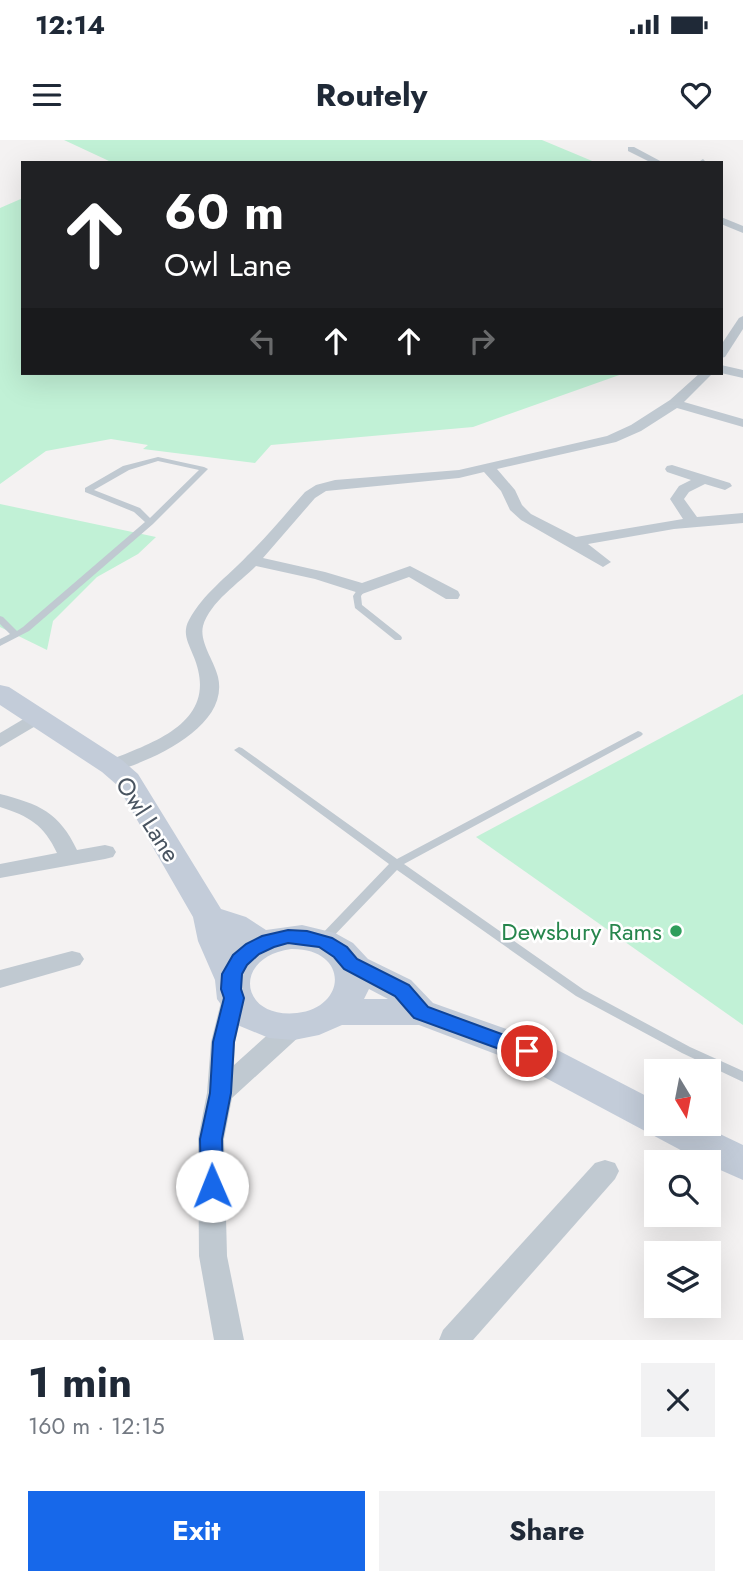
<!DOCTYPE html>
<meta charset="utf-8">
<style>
body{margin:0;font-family:Jost,sans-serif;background:#f2f2f3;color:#1f2937;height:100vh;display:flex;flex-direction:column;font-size:26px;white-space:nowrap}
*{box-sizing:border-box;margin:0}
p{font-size:23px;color:#747a83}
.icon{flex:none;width:38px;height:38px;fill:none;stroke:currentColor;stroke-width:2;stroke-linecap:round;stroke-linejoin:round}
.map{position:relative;height:1200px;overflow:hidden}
.drawer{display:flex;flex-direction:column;background:#fff;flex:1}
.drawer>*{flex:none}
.guide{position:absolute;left:21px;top:21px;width:702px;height:214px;border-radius:0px;box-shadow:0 7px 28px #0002;background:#202124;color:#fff;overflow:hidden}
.needle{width:46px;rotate:170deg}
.tools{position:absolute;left:644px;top:919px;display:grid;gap:14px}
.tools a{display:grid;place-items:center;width:77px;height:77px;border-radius:0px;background:#fff;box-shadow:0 7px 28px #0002;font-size:35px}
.pin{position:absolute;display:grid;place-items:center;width:60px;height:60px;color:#fff;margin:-30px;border:4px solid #fff;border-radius:50%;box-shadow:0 2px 7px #0007}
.me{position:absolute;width:77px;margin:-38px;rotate:359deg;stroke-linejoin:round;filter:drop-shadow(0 0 5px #0008)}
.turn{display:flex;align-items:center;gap:24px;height:147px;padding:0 28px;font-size:32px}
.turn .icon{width:91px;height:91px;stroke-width:2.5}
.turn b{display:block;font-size:49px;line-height:60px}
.lanes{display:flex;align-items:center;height:66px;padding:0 28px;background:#0003;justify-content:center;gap:35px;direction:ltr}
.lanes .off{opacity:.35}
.round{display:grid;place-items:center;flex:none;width:74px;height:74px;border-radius:0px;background:#f2f2f3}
.summary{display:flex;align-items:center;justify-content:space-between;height:119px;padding:0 28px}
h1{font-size:42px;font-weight:700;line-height:52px}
.action{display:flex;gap:14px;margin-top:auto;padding:14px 28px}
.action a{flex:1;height:80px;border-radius:0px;background:#1768ea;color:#fff;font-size:28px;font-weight:700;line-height:80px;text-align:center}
.action a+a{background:#f2f2f3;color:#1f2937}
.status{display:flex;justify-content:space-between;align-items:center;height:49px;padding:0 35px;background:#fff;direction:ltr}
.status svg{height:19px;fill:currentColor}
header{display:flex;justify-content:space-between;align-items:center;height:91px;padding:0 28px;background:#fff;font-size:32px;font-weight:700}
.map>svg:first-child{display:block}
.green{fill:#c1f1d6}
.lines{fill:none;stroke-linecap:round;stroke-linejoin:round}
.service{fill:#c0c9d1;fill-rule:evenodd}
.minor{fill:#c0c9d1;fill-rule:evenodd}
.secondary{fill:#c3ccd9;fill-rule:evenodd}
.route{fill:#1768ea;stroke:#0f4498;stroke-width:2}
.leisure-dot{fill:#2e9e5b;stroke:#fff;stroke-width:2.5}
.labels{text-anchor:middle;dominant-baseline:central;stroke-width:5;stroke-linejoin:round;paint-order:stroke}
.street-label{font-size:24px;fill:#495460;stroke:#fff}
.leisure-label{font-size:24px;fill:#27864d;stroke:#fff;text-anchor:end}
</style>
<div class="status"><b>12:14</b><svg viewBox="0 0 49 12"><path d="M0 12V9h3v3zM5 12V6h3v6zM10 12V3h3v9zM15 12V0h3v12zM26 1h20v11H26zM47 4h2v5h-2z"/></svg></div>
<header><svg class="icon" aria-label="menu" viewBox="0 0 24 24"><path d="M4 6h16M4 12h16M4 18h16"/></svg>Routely<svg class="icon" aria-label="heart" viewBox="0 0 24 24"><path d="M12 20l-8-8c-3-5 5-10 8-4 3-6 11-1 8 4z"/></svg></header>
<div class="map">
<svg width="743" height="1200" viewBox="0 0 743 1200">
<rect width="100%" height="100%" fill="#f4f2f2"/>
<g class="green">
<path d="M64,0H542L597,23H106L109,21Z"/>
<path d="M23,58V233H625L473,287L271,305L255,323L143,309L148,305L111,299L46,311L0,344V68Z"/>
<path d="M0,364L156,397L138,414L97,437L53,481L47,510L0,487Z"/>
<path d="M743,554V885L476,697Z"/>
</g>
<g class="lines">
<g class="service">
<path d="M158,317L204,327L208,329L153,384L29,491L0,506V499L10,494L0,484V476L3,477L17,491L23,487L145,382L134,372L85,352V348L123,326ZM158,321L199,330L150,378L140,368L94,350L129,330Z"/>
<path d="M359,447H362L366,449L361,456L362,465L401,496L402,498L401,500H395L355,468L353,456Z"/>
<path d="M638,591L641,592L643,594L641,596L404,724L584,850L690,907L743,931V942L682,913L576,856L397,730L326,804H318L316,801L318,798L389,724L234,610L239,607L242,608L397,719Z"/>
</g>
<g class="minor">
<path d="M628,7H634L664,23H652L628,11Z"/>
<path d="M703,19L707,23H697Z"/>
<path d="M721,77L743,86V93L721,84Z"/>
<path d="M743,176V189L725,217L721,218V205L739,178Z"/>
<path d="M721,225L743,230V238L721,233Z"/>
<path d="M700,233H713L684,262L743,279V287L677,268L641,291L616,302L497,329L515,350L522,365L531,374L576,397L683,379L670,359L679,346L691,340L667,332L665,329L667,326L672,325L730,343L732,346L725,350L705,344L689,352L684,359L697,377L743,373V383L674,389L588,404L611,422L603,427L521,380L510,370L501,351L484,332L459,338L326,351L315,358L263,418L325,432L362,443L410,426L458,451L460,455L458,459H446L409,437L362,454L315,439L256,426C239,443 210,462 203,486C199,502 215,522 218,537C230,587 150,622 112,632L105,630L102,626L105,622C154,602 222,582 193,515C188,502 182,493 189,480C203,454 227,437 247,416C268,396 286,373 305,352L316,345L335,340L459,330L607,296L631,285L670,260Z"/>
<path d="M37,571L44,573L46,577L44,581L0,607V593Z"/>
<path d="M0,654C39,664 59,672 77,710L105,705L113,707L116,712L113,717L105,719L0,738V724L57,713C44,685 29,676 0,667Z"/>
<path d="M72,811L80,813L84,819L80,825L0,848V830Z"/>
<path d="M234,849L242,852L246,858L235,902L234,925L284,880L293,878L302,880L305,887L302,894L232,958L224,999L227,1116L244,1200H214L199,1116L198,999L207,953L211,902L222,858L226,852Z"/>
<path d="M605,1020L615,1023L619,1031L615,1039L473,1200H439L443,1190L595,1023Z"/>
</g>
<path class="secondary" d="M0,545L9,547L122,620L138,634L221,769L246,777L266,790L302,785L335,793L353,803L368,819L411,840L433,863L540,901L656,961V984H699L743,1005V1040L709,1025V1022H703L514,921L419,885H342L319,895L294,900L269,898L235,884L217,859L215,840L198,801L193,777L117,645L102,632L0,565ZM291,809C349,808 348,867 297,873C239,879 232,817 291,809ZM369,849L388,859H364Z"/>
</g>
<path class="route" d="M288,790L307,791L332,798L347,807L357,819L409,845L428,867L534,906L537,911L534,917L527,919L414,878L395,856L344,829L334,817L319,807L288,803L274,807L259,814L247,825L242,834L241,849L244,858L234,902L231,953L222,999L223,1046L220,1053L212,1056L204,1053L201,1046L200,999L210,953L213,902L224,858L221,849L222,834L233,815L246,804L262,796Z"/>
<circle class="leisure-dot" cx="676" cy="791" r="7"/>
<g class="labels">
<g class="street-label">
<text transform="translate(148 679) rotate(57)">Owl Lane</text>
</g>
<g class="leisure-label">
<text x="662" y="791">Dewsbury Rams</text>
</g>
</g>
</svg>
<div class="tools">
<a><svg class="needle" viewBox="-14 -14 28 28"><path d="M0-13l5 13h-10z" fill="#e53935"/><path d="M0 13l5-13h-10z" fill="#747a83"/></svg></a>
<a><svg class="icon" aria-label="search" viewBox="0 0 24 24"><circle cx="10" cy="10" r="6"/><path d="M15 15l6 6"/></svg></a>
<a><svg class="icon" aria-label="layers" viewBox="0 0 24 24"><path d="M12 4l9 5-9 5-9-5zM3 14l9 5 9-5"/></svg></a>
</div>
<div class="pin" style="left:527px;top:911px;background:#d93025"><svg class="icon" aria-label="arrive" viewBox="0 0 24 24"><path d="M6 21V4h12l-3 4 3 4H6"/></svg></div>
<svg class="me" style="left:212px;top:1046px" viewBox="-20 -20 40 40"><circle r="19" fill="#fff"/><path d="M0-13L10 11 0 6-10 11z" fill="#1768ea"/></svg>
<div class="guide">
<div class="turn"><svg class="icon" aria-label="ahead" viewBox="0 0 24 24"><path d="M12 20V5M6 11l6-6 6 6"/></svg><div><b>60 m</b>Owl Lane</div></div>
<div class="lanes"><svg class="icon off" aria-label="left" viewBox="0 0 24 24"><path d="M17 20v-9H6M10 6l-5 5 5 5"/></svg><svg class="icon" aria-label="ahead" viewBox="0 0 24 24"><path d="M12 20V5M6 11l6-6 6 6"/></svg><svg class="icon" aria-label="ahead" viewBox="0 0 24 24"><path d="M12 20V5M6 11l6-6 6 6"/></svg><svg class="icon off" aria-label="right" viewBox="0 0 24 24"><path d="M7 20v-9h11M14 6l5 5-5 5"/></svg></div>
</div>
</div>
<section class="drawer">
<div class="summary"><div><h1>1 min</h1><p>160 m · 12:15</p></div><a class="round"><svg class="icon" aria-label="close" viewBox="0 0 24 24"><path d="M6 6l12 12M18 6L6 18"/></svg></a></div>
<div class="action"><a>Exit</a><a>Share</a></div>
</section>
